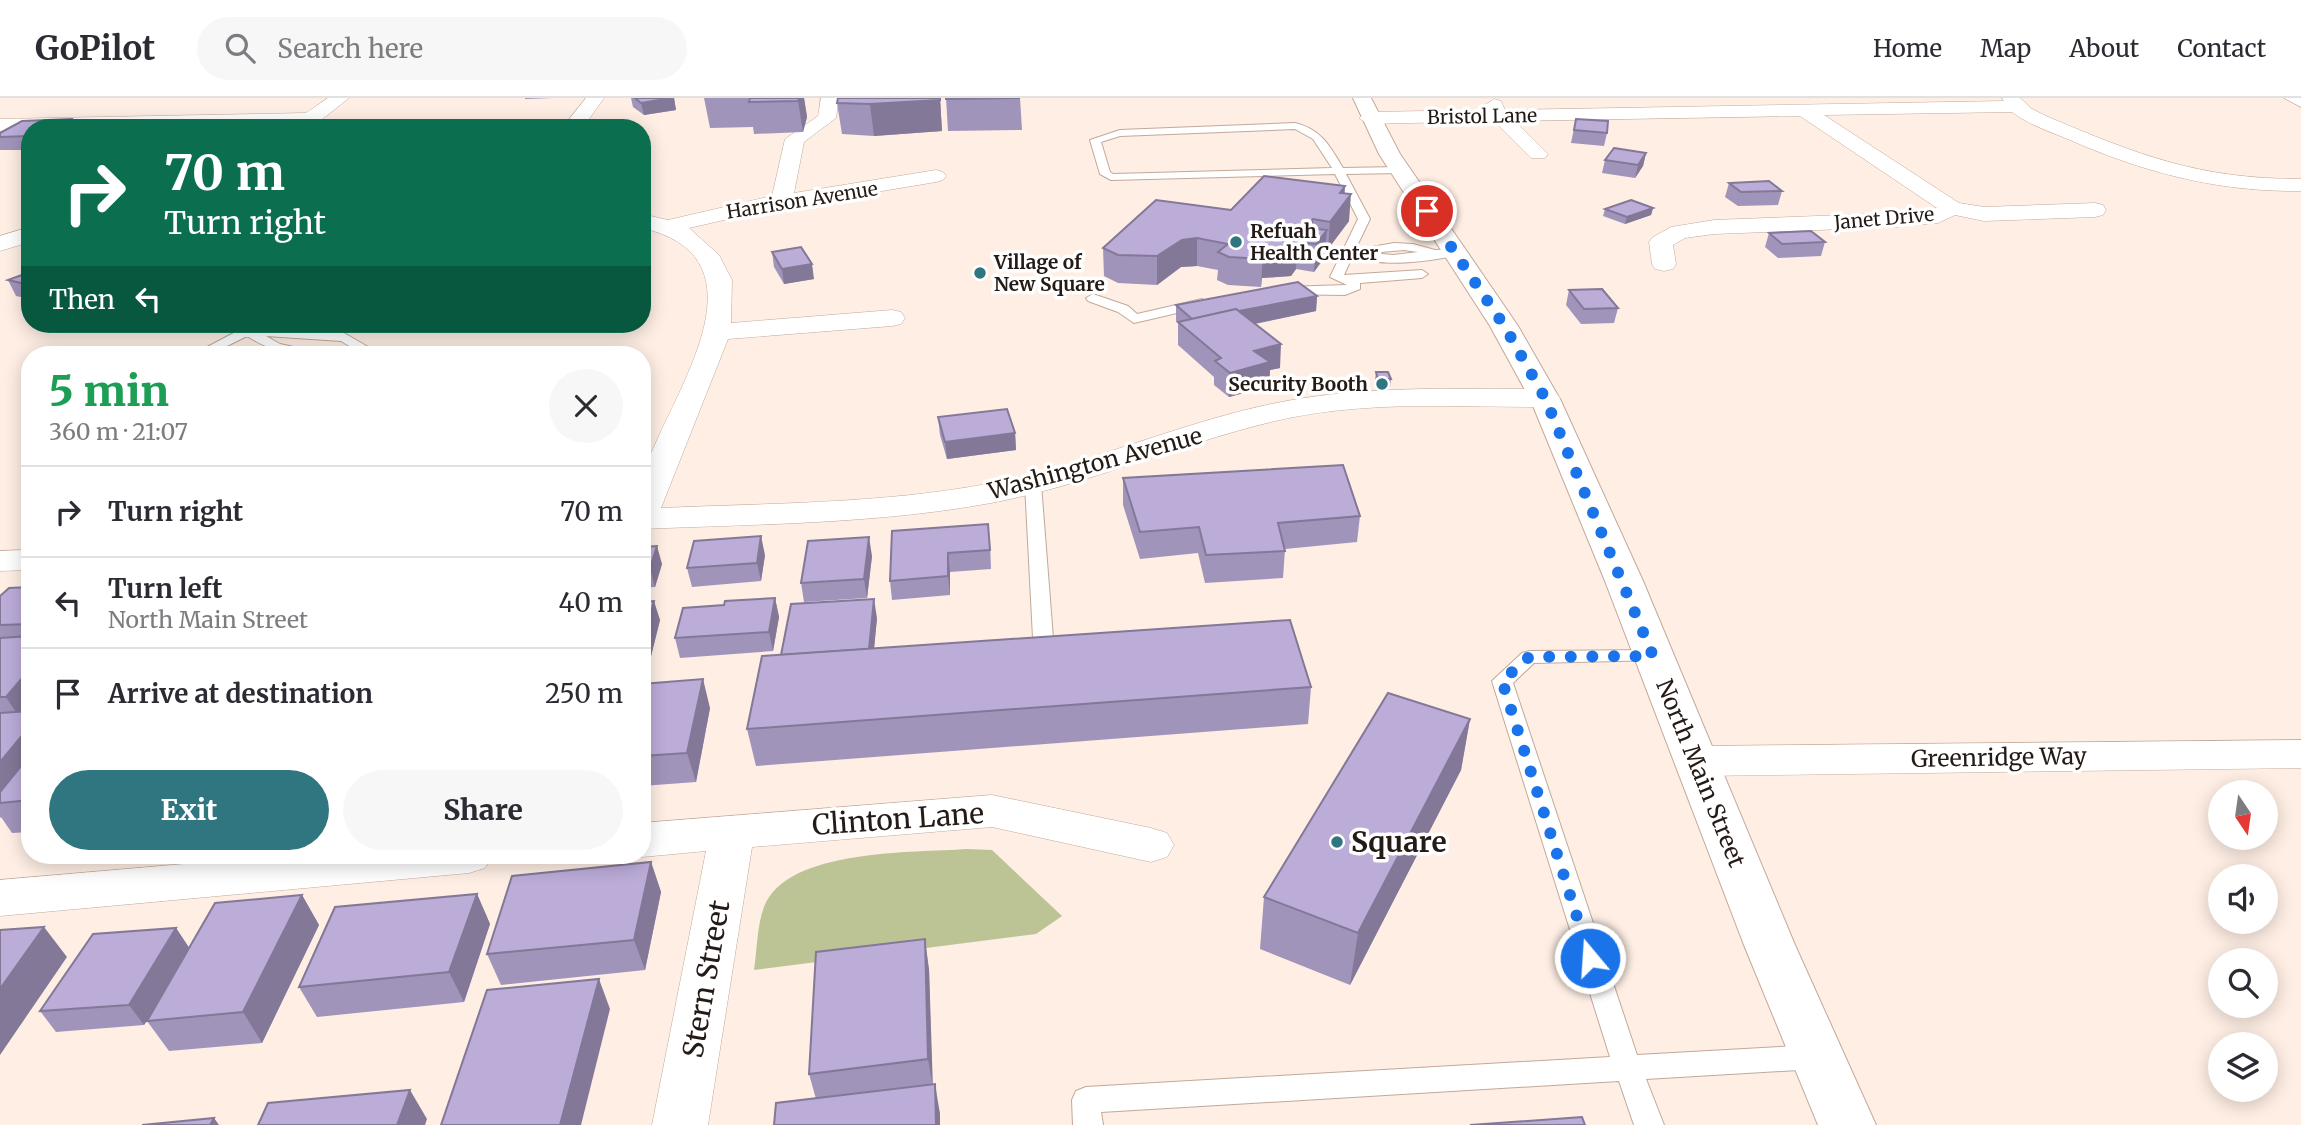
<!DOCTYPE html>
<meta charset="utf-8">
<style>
body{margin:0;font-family:Merriweather,serif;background:#f7f7f7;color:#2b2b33;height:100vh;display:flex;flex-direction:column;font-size:26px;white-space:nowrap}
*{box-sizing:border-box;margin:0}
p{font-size:23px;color:#7c7c81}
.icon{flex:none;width:38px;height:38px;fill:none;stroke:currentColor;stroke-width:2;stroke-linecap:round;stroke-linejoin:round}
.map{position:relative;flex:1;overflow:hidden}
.panel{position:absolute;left:21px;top:248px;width:630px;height:518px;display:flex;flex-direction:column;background:#fff;border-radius:28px;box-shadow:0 4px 18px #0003}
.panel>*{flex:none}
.top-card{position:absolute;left:21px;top:21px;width:630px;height:214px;border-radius:28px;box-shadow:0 4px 18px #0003;background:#0b6e4f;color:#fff;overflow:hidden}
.needle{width:46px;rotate:167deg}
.controls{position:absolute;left:2208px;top:682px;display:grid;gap:14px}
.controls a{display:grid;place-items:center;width:70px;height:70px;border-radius:50%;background:#fff;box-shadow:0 4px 18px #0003;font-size:35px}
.pin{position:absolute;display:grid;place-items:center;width:60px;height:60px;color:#fff;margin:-30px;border:4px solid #fff;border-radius:50%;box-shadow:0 2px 7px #0007}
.me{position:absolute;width:77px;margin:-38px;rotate:342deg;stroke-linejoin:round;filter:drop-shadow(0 0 5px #0008)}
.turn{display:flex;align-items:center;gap:24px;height:147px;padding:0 28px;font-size:32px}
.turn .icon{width:91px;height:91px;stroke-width:2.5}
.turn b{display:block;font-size:49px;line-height:60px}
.then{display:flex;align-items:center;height:66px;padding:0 28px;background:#0003;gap:14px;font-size:26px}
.round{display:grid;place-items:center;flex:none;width:74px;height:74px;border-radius:37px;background:#f7f7f7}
.headline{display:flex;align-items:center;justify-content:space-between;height:119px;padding:0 28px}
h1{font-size:42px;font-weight:800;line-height:52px;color:#1e9e55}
.action{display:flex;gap:14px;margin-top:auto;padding:14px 28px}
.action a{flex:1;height:80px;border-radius:42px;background:#2f7681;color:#fff;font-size:28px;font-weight:800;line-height:80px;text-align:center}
.action a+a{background:#f7f7f7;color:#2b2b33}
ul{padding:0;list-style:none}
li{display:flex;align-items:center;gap:21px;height:91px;padding:0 28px;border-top:2px solid #e1e1e2}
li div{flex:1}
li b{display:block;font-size:26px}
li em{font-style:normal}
header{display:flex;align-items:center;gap:42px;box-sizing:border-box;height:98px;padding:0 35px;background:#fff;border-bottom:2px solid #e1e1e2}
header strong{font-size:33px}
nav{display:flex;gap:38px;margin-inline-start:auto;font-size:24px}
.search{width:490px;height:63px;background:#f7f7f7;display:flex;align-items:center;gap:18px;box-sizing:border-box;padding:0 24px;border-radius:38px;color:#7c7c81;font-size:26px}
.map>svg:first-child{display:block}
.green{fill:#bcc496}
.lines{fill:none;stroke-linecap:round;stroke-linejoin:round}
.lane-casing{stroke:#c2a999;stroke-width:2}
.street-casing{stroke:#c2a999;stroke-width:1}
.secondary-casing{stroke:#c2a999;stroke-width:2}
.lane{fill:#fff;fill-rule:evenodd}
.street{fill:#fff;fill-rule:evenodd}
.secondary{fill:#fff;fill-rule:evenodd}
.wall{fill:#a194ba}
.shaded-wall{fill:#837897}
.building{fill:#bbacd8;stroke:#837897;stroke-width:2}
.route{stroke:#1a73e8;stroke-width:12;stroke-dasharray:0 21.6}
.poi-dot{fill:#2f7681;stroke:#fff;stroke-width:2.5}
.labels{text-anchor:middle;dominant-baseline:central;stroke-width:7;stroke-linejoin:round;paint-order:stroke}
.far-street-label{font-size:19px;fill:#251b16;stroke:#fff}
.far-poi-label{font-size:19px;font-weight:bold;fill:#251b16;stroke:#fff;text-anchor:start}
.street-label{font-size:23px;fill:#251b16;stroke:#fff}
.near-street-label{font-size:28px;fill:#251b16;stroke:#fff}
.near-poi-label{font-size:28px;font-weight:bold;fill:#251b16;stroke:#fff;text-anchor:start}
</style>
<header>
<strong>GoPilot</strong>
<div class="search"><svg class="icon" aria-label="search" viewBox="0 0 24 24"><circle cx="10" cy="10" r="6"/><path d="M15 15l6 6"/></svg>Search here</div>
<nav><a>Home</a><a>Map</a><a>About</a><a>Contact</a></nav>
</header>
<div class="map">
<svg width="2301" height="1027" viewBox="0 0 2301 1027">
<rect width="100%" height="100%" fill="#feeee4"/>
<path class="green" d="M967,751L992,752L1062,818L1036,836L754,872C757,853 757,827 764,809C787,750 914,755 967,751Z"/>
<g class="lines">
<g class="lane-casing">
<g id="lane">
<path d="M1295,25C1321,31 1330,48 1343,70L1400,69L1405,72L1400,75L1346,76L1370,121L1355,152L1394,145L1413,146L1435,152L1459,151V157C1429,163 1381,171 1353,157L1344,177L1422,172L1428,176L1422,180L1360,185V191L1345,197L1279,196V190L1284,189L1347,187L1330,179L1358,121L1335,76L1111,82L1100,76L1090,42L1120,32ZM1295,31L1313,41L1332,70L1113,76L1110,74L1101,44L1120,38ZM1404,152L1418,154L1393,157L1370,155Z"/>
<path d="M1093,196L1128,208L1137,216L1202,201L1209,205L1207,208L1134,225L1118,214L1088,203L1086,200Z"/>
<path d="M247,228L344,235L370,250L364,257H349L354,251L341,243L266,238L280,246L316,254L318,257C290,258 271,253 247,238L209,257H192Z"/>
<path d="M1033,381L1041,386L1053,540L1050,544H1036L1033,540L1025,386Z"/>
<path d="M1653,552L1660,554L1663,558L1660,562L1534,565L1513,585L1637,957L1815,947L1825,951L1829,959L1825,967L1815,971L1646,981L1664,1027H1634L1619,983L1101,1014L1103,1027H1073L1072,1002L1076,993L1086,989L1610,959L1492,583L1522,555L1529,553Z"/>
</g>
</g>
<g class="street-casing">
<g id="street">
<path d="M328,0H349L311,30H289L290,27L30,30V32L0,33V21L306,15Z"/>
<path d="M586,0H604L584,28H570L567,24Z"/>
<path d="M821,0H839L836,20L804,44L794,95L936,72L943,74L946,78L943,82L936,84L768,112L689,130L719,157L732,182L731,225L892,212L901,214L905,220L901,226L892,228L728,241L661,410C771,405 883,406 992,385C1087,367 1177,326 1271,306C1361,287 1454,291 1545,291L1555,294L1560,300L1555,306L1545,309C1454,309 1360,302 1271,324C1176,347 1087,387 991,405C876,426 758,426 642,431C642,414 639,394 642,377C644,366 653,353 657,342C688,273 761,157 642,130V116L668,122L772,98L785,41L818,18Z"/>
<path d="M2002,0H2020L2032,11L2046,18C2138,57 2199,81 2301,81V93C2219,94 2145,75 2070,42C2051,34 2029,27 2012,14L1824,17L1959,105L1984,109L2095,105L2103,107L2106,112L2103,117L2095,119L1984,123L1955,117L1938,125L1896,129L1714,136L1685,140L1673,147L1676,166L1673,171L1664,173L1655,171L1652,166L1649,144L1653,139L1671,129L1714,122L1896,115L1937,110L1800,18L1515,23L1548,56L1545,60H1531L1494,23L1368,26L1359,20L1368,14L1487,12L1485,7L1494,1L1501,3L1505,12L2004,3Z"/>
<path d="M2284,0H2301V9Z"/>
<path d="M30,129V144L0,153V138Z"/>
<path d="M239,226H269C261,238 251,241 238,238L234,232Z"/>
<path d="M30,452V472L0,473V453Z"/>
<path d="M2301,642V670L1697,678L1682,673L1676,663L1682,653L1697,648Z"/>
<path d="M992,697L1151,730L1167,735L1174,747L1167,759L1151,764L992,729L752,749L708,1027H652L706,753L642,759L639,758H642V725Z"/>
<path d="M276,758H492L485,770L469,775L0,818V782Z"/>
</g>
</g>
<g class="secondary-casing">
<path id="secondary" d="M1353,0H1371L1400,56L1518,228L1561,303L1643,483L1795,847L1876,1027H1818L1744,847L1605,483L1531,303L1490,228L1379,56Z"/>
</g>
<use href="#lane" class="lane"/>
<use href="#street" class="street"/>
<use href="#secondary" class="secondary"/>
</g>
<g class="wall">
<path d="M525,0H553L525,1Z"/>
<path d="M631,0H674L676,12L644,17L633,9Z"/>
<path d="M704,0H804L807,19L803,34L754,36L753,29L710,30Z"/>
<path d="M838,0H940L942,33L874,38L842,36L837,5Z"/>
<path d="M946,0H1020L1022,32L948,33Z"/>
<path d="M73,21L76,27L121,25L123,30H30V52H0V35L22,23Z"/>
<path d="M1576,21L1607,35L1604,48L1571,45Z"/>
<path d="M1646,55L1643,68L1635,80L1602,75L1605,62Z"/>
<path d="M1729,85L1782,93L1778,107L1738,108L1725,99Z"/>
<path d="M1344,96L1349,123L1328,151L1325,150L1324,160L1314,174L1296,171L1291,178L1262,180L1261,189L1228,187L1217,182L1218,172L1197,168L1181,169L1157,187L1118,185L1104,178L1103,150L1231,112Z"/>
<path d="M1653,110L1651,117L1625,126L1603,118L1605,111Z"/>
<path d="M1769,135L1825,144L1821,158L1778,160L1765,149Z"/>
<path d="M772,154L814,181L784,186L774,169Z"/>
<path d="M30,174V201L16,198L8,182Z"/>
<path d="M1569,192L1618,210L1614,225L1581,226L1566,207Z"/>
<path d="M1317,198L1316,213L1255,226L1280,270L1270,272L1269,288L1229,299L1214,287V279L1178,247V225L1176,223V207Z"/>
<path d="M1376,274L1391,281L1390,289H1378L1375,282Z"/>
<path d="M938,319L1015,335L1016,352L947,361L940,337Z"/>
<path d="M1123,380L1360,418L1357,444L1285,451L1283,480L1205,485L1198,455L1140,461L1123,407Z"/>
<path d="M892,433L990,445L991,471L950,474V497L892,502L890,483Z"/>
<path d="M642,449L662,466L655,489L642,490Z"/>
<path d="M765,457L761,483L692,489L687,470Z"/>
<path d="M872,458L867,500L804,504L801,485Z"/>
<path d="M30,489V734L12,735L1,719L0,720V498Z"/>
<path d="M775,500L779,519L773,553L680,560L675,540L724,507Z"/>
<path d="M642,504L660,522L649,566L642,567Z"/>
<path d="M877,520L874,550L1311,589L1308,626L756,668L747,631L781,557Z"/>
<path d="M642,586L710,610L696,684L642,688Z"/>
<path d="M1470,621L1461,672L1350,887L1260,851L1264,799Z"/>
<path d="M651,764L661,794L645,872L501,887L487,856Z"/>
<path d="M477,796L490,826L464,904L317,919L299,889Z"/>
<path d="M302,797L319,827L262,945L169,953L147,923L152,915L144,927L56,934L40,913L176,830L189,850Z"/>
<path d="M929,871L932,987L940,1016V1027H774L816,1001L809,976Z"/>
</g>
<g class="shaded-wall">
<path d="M674,0L676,12L644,17L641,5Z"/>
<path d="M799,0H804L807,19L803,34L798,3Z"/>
<path d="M940,0L942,33L874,38L870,6Z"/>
<path d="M73,21L77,30H58Z"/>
<path d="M121,25L123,30H114Z"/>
<path d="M1646,55L1643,68L1635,80L1638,67Z"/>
<path d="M1345,88L1344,107L1351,96L1349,123L1328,151L1330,124L1340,95Z"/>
<path d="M1653,110L1651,117L1625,126L1627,119Z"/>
<path d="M1313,121L1312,146L1306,130Z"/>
<path d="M1327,132L1324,160L1314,174L1316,146Z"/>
<path d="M1197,140V168L1181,169L1157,187V158L1182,142Z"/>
<path d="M1298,144L1296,171L1291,178L1262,180L1261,189L1263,152Z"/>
<path d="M812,166L814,181L784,186L782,171Z"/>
<path d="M1317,198L1316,213L1194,238V222Z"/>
<path d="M1281,246L1280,270L1270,272L1269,288L1229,299L1230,275L1254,253Z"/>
<path d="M1015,335L1016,352L947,361L945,344Z"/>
<path d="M761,438L765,457L761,483L757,465Z"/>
<path d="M869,439L872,458L867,500L864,481Z"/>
<path d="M657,448L662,466L655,489L650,470Z"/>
<path d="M948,455L950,474V497L948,478Z"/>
<path d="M775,500L779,519L773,553L769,534Z"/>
<path d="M874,501L877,520L872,572L868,553Z"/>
<path d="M654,503L660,522L649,566L643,547Z"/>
<path d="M30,571V622L25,628L6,599Z"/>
<path d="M703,581L710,610L696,684L687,655Z"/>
<path d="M1470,621L1461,672L1350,887L1358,835Z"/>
<path d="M30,628V682L0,705V664Z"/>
<path d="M651,764L661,794L645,872L634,842Z"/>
<path d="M477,796L490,826L464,904L449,874Z"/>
<path d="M302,797L319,827L262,945L243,914Z"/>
<path d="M44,829L67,859L0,957V891Z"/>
<path d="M176,830L190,851L144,927L129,907Z"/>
<path d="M925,841L929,871L933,991L928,961Z"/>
<path d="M599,881L610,911L581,1027H560Z"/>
<path d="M935,986L940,1016V1027H936Z"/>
<path d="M410,992L427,1021L425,1027H397Z"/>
<path d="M214,1020L219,1027H210Z"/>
</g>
<g class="building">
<path d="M635,0H671L641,5Z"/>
<path d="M750,0H799L798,3L749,4Z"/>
<path d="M838,0H940V2L870,6L837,5Z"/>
<path d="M946,0H1020L946,1Z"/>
<path d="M73,21L58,30H30V38L0,39V35L22,23Z"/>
<path d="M1576,21L1608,23L1607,35L1574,32Z"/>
<path d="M121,25L114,30H71L77,26Z"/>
<path d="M1614,50L1646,55L1638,67L1605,62Z"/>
<path d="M1264,78L1345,88L1340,95L1351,96L1330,124L1313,121L1306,130L1327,132L1316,146L1298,144L1293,150L1263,152V161L1229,159L1218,154L1228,146L1197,140L1182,142L1157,158L1118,157L1103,150L1156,102L1231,112Z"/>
<path d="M1769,83L1782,93L1741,94L1729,85Z"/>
<path d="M1631,102L1653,110L1627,119L1605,111Z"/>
<path d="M1811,133L1825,144L1782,146L1769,135Z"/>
<path d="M801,149L812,166L782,171L772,154Z"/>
<path d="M30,174V187L8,182Z"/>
<path d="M1298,184L1317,198L1239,213L1236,211L1192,221L1176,207Z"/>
<path d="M1602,191L1618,210L1584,211L1569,192Z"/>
<path d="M1236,211L1281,246L1254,253L1270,264L1230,275L1215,263L1221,260L1178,224Z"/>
<path d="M1376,274H1388L1391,281H1378Z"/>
<path d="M1007,311L1015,335L945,344L938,319Z"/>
<path d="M1343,367L1360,418L1278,425L1285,453L1206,457L1199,429L1140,434L1123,380Z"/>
<path d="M988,426L990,452L948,455V478L890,483L892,433Z"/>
<path d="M761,438L757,465L687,470L694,443Z"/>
<path d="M869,439L864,481L801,485L808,443Z"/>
<path d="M657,448L650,470L642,471V449Z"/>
<path d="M30,489V526L0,527V498L9,490Z"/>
<path d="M775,500L769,534L675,540L683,510L724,507L725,503Z"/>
<path d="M874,501L869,551L781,557L791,506Z"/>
<path d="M654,503L643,547H642V504Z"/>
<path d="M1290,522L1311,589L747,631L762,558Z"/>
<path d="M30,538V571L6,599H0V540Z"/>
<path d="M703,581L687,655L642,658V586Z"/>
<path d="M1388,595L1470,621L1358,835L1264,799Z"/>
<path d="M30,613V628L0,664V615Z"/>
<path d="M30,657V702L0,705V694Z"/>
<path d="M651,764L634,842L487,856L512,778Z"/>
<path d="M477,796L449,874L299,889L335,809Z"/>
<path d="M302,797L243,914L147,923L215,805Z"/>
<path d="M44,829L0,891V832Z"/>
<path d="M176,830L129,907L40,913L93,836Z"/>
<path d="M925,841L928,961L809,976L816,854Z"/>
<path d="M599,881L560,1027H441L487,892Z"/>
<path d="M935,986L936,1027H774L776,1005Z"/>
<path d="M410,992L397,1027H258L268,1005Z"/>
<path d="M1582,1019L1585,1027H1470Z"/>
<path d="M214,1020L210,1027H142Z"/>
</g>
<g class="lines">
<path class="route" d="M1427,113L1505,229L1545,300L1653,558L1529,559L1502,583L1590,860"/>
</g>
<g class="poi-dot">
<circle cx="1236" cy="144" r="7"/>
<circle cx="980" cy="175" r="7"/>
<circle cx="1382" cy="286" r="7"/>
<circle cx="1337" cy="744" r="7"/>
</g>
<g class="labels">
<g class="far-street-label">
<text transform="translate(1482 18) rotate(-1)">Bristol Lane</text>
<text transform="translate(802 102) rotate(-9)">Harrison Avenue</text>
<text transform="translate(1884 120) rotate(-5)">Janet Drive</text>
</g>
<g class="far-poi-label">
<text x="1250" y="133">Refuah<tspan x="1250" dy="22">Health Center</tspan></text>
<text x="994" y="164">Village of<tspan x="994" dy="22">New Square</tspan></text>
<text x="1368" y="286" text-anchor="end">Security Booth</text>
</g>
<g class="street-label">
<text transform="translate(1095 365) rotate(-15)">Washington Avenue</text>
<text transform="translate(1999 659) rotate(-1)">Greenridge Way</text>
<text transform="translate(1701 675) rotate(68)">North Main Street</text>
</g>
<g class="near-street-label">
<text transform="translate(898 721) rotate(-4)">Clinton Lane</text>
<text transform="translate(706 881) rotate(-80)">Stern Street</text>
</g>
<g class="near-poi-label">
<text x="1351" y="744">Square</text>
</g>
</g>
</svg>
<div class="controls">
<a><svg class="needle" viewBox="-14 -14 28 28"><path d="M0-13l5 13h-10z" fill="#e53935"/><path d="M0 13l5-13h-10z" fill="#7c7c81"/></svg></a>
<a><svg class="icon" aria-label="sound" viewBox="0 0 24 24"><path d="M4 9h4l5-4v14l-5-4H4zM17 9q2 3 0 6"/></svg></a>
<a><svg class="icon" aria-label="search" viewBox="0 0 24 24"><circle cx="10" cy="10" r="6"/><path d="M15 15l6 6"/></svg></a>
<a><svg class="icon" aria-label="layers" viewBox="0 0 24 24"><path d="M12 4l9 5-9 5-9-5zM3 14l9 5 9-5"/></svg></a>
</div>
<div class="pin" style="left:1427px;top:113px;background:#d93025"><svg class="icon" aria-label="arrive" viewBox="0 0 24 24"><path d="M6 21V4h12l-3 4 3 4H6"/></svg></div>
<svg class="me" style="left:1590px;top:860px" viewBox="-20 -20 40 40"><circle r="17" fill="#1a73e8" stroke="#fff" stroke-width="3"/><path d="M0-11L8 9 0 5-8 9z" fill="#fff"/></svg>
<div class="top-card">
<div class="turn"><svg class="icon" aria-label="right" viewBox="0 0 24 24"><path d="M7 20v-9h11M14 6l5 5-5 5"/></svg><div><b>70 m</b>Turn right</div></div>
<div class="then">Then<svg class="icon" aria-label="left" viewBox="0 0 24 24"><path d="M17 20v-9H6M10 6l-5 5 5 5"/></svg></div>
</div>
<section class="panel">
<div class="headline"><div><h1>5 min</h1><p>360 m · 21:07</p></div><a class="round"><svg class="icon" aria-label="close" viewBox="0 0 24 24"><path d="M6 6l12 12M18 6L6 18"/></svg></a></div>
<ul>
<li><svg class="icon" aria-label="right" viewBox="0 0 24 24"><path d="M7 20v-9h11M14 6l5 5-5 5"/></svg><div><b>Turn right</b></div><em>70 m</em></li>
<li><svg class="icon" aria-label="left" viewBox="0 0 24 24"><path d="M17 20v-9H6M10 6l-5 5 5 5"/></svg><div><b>Turn left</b><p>North Main Street</p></div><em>40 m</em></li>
<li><svg class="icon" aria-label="arrive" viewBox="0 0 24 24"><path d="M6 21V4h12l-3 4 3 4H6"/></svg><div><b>Arrive at destination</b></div><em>250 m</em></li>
</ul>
<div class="action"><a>Exit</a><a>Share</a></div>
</section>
</div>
